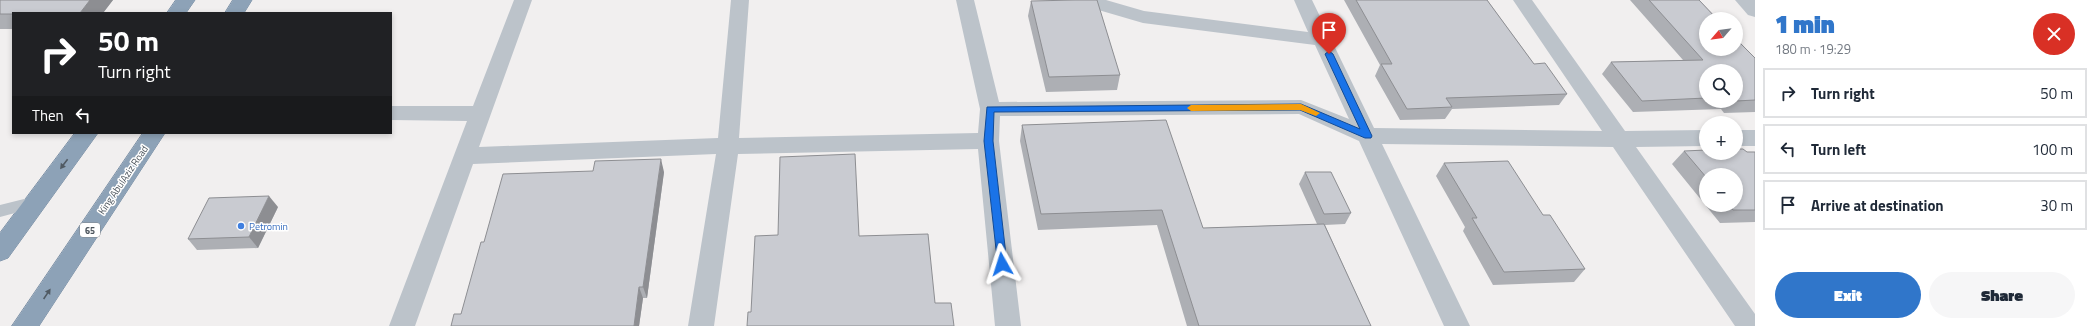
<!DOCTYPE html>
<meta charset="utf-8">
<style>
body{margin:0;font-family:"Titillium Web",sans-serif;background:#f6f6f7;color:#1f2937;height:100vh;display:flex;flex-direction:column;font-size:15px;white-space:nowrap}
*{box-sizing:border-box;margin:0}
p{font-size:13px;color:#747a83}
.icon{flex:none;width:22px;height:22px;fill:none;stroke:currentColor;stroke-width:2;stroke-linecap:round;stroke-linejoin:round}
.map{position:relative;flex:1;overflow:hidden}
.sheet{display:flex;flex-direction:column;background:#fff;width:340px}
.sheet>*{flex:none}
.hud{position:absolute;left:12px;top:12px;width:380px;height:122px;border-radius:0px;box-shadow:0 2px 6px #0003;background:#202124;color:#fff;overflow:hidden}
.needle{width:26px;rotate:242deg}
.tools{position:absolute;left:1699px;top:12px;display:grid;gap:8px}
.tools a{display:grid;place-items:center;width:44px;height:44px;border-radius:50%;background:#fff;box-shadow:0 2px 6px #0003;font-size:20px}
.pin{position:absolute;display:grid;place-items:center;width:34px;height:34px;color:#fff;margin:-41px -17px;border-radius:50% 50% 50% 0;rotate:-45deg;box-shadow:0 0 4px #0007}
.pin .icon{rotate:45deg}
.me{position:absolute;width:44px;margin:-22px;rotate:354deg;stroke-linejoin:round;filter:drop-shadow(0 0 3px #0008)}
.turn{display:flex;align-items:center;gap:14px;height:84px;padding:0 20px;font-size:18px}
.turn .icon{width:52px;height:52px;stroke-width:2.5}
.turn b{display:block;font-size:28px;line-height:34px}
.then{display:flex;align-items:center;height:38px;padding:0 20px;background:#0003;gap:8px;font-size:15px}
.round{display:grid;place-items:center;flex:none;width:42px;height:42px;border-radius:21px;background:#f6f6f7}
.head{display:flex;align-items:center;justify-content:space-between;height:68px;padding:0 20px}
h1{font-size:24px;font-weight:800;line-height:30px;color:#3076ca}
.cta{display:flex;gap:8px;margin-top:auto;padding:8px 20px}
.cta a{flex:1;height:46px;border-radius:24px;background:#3076ca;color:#fff;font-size:16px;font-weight:800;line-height:46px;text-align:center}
.cta a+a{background:#f6f6f7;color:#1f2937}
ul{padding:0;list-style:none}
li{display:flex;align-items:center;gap:12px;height:50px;margin:0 8px 6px;padding:0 12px;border:2px solid #e0e1e3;border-radius:0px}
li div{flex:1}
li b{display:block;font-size:15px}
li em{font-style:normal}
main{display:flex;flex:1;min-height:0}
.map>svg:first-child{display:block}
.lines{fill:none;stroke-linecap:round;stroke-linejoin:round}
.highway-casing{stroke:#788da3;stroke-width:1}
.lane{fill:#bcc3ca;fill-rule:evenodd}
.street{fill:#bcc3ca;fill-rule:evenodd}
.highway{fill:#8da2b7;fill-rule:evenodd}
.wall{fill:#adafb4;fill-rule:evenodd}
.shaded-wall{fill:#8d8e92}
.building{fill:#c9cbd1;stroke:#8d8e92}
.oneway{fill:#505a63}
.route{fill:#1a73e8;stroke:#114b97}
.slow{fill:#f59e0b}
.shop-dot{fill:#3f7fe0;stroke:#fff;stroke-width:1.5}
.labels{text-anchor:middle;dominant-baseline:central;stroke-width:3;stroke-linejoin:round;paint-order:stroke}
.shield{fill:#fff;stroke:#80868c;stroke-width:1}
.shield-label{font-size:9px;font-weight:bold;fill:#49525a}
.street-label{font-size:10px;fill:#49525a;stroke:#fff}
.shop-label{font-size:10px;fill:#366cbe;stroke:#fff;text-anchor:start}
</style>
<main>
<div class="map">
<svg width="1755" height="326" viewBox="0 0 1755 326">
<rect width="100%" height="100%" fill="#f1efef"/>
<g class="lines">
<g class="highway-casing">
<g id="highway">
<path d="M176,0H195L186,13H167Z"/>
<path d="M233,0H252L244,13H225Z"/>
<path d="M75,133H98L8,258L0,261V233Z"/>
<path d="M143,133H165L39,326H12Z"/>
</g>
</g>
<path class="lane" d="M36,196L41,198L43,202L41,206L0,217V205Z"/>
<g class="street">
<path d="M514,0H532L479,147L718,138L731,0H749L739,138L978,133L980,109L956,0H974L999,102L1301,100L1349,119L1315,45L1143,23L1078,4L1076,0H1106L1144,11L1308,32L1294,0H1312L1374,128L1602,131L1513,0H1532L1625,131L1706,130V146L1636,147L1755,314V326H1735L1613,147L1382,144L1470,326H1444L1359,141L1299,114L1000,116L999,141L1021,326H995L978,149L738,154L714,326H688L716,154L473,164L415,326H389L467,121L391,120V106H473Z"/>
<path d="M1735,0H1755V17L1748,15Z"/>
<rect x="1736" y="130" width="19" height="16"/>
</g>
<use href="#highway" class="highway"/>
</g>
<g class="wall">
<path d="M0,0H113L103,13H13V29H0Z"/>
<path d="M1344,0H1487L1534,64L1567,94L1559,105L1452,109L1445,119L1400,120L1375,76L1380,65Z"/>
<path d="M1630,0H1699L1755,58V112L1724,113L1721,109L1633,112L1602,74L1611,62L1683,60ZM1706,71L1736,101H1706Z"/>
<path d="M1031,1L1120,75L1117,90L1046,92L1028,16Z"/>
<path d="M1022,125L1203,228L1317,224L1299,184L1305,172L1351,213L1345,224L1325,225L1371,326H1187L1157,225L1038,230L1020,141Z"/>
<path d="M1684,151L1755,152V222L1720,223L1672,164ZM1706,175L1736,205H1706Z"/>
<path d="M1444,163L1543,215L1585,269L1574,282L1493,285L1463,231L1465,227L1436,176Z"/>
<path d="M664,172L647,298H643L639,326H451L461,314L484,242Z"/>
<path d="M278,207L258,248L197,250L188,239Z"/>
</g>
<g class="shaded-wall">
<path d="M90,0H113L103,13H80Z"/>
<path d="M661,159L664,172L647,298L643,287Z"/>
<path d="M269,196L278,207L258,248L249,237Z"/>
<path d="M639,287L643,298L639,326H634Z"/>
</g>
<g class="building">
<path d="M0,0H90L80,13H13V14H0Z"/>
<path d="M1075,0H1097L1120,75L1049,77L1031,1Z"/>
<path d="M1356,0H1487L1534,64L1545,63L1567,94L1446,98L1452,107L1407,109L1381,64H1392Z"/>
<path d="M1649,0H1699L1717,19H1706V49H1736V39L1755,58V100L1736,101V71H1706V98L1642,101L1611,62L1703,60Z"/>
<path d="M1166,120L1203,228L1324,224L1371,326H1199L1162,210L1041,214L1022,125Z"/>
<path d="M1736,149H1743L1747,152H1755V210H1733L1729,205H1736V175H1706V177L1684,151L1706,150V153H1736Z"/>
<path d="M855,154L859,236L928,234L935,303H951L954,326H747L748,312H751L755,236L778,235L780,157Z"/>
<path d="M661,159L643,287H639L634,326H451L454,314H461L481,242H484L503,174L593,171L595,161Z"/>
<path d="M1508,161L1543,215H1550L1585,269L1504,272L1472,218H1477L1444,163Z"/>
<path d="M1305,172H1331L1351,213L1324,214Z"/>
<path d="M269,196L249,237L188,239L209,198Z"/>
</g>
<defs><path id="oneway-solid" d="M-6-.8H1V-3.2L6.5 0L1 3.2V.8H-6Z"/></defs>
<g class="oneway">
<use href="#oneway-solid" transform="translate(64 164) rotate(127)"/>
<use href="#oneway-solid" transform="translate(47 294) rotate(-56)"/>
</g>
<path class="route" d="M1329,51L1333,54L1372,136L1371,138H1365L1300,110L994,112L993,141L1007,264L1005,267H998L984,141L987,107L1301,104L1360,129L1325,54Z"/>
<path class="slow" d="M1301,104L1320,113L1316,116L1300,110L1191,111L1187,108L1191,105Z"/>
<circle class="shop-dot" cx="241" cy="226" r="4"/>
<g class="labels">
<rect class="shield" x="80" y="223" width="20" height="14" rx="3"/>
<g class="shield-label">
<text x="90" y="230">65</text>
</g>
<g class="street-label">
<text transform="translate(123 180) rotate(-56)">King AbulAziz Road</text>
</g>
<g class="shop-label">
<text x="249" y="226">Petromin</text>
</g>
</g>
</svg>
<div class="tools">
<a><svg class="needle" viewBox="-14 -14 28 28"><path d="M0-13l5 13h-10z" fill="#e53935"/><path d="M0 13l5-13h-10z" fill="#747a83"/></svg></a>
<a><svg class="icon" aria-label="search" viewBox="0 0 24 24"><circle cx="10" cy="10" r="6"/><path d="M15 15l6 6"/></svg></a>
<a>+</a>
<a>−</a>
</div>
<div class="pin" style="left:1329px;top:54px;background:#d93025"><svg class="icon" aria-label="arrive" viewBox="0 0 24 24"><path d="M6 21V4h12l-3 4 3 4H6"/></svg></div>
<svg class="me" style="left:1002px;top:264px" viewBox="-20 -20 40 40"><path d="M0-17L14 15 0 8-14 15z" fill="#1a73e8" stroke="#fff" stroke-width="4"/></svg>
<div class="hud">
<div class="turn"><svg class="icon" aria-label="right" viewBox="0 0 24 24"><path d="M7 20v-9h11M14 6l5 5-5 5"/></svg><div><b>50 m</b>Turn right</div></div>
<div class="then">Then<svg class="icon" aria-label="left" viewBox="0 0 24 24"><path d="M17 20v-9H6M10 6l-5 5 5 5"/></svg></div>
</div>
</div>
<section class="sheet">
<div class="head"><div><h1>1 min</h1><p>180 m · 19:29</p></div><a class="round" style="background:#d93025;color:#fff"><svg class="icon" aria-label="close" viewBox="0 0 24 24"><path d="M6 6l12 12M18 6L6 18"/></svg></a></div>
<ul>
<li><svg class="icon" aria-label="right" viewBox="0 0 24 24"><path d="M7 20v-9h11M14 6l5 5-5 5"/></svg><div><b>Turn right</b></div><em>50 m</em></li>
<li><svg class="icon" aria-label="left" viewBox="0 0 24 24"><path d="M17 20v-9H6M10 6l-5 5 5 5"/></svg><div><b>Turn left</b></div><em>100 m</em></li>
<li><svg class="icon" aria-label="arrive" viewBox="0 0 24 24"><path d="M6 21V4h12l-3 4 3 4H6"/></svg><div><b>Arrive at destination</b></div><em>30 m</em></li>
</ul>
<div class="cta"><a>Exit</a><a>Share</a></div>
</section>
</main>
